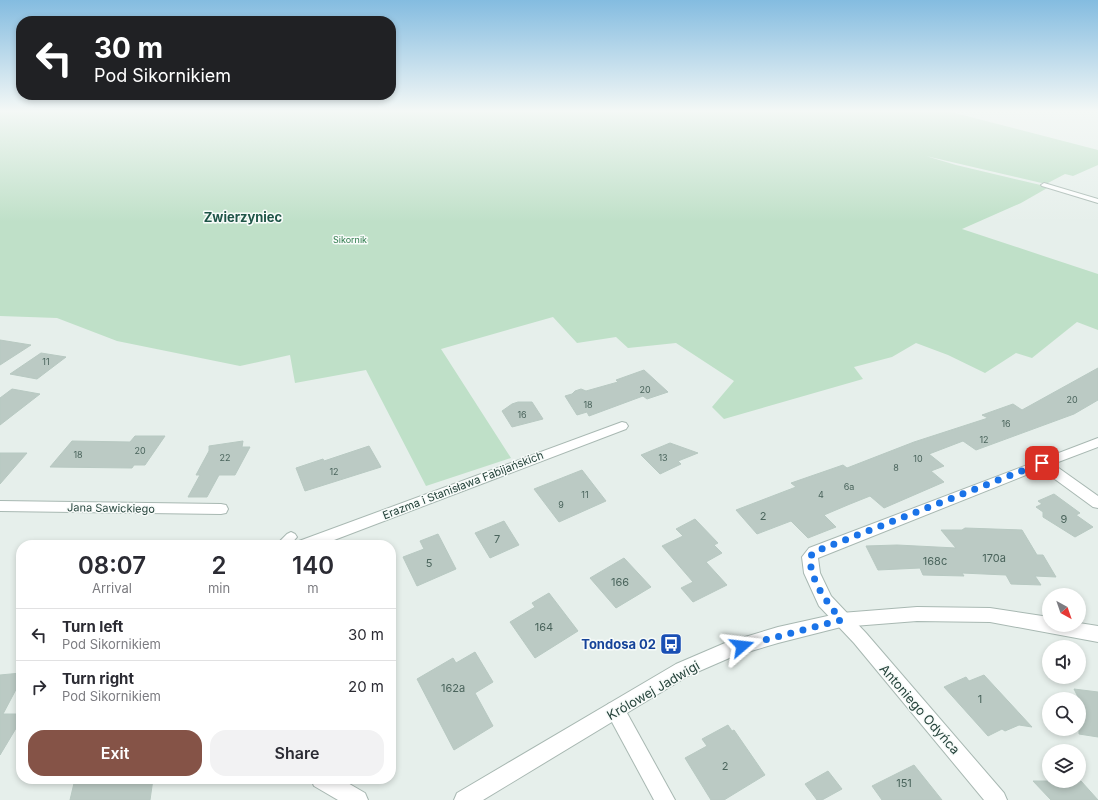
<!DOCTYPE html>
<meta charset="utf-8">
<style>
body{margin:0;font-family:Inter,sans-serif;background:#f2f2f3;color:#2b2b33;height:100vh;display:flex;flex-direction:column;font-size:15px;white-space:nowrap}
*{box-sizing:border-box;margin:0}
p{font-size:13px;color:#7c7c81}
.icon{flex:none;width:22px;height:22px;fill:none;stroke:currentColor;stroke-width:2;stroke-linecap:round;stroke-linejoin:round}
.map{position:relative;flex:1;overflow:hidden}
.details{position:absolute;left:16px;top:540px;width:380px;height:244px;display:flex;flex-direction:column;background:#fff;border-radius:16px;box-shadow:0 2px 6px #0003}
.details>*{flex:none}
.banner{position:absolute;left:16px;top:16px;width:380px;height:84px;border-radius:16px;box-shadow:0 2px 6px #0003;background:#202124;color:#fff;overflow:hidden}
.needle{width:26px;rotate:140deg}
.fabs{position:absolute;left:1042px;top:588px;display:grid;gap:8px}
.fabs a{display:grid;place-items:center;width:44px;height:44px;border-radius:50%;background:#fff;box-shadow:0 2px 6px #0003;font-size:20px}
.pin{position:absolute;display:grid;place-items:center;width:34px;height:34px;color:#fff;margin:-17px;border-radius:8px;box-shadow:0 2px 6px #0006}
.me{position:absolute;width:44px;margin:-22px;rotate:73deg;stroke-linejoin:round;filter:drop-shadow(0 0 3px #0008)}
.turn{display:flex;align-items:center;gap:14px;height:84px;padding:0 12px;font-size:18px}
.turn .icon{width:52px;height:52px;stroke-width:2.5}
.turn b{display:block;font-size:28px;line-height:34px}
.eta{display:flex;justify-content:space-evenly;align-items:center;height:68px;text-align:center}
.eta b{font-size:24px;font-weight:600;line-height:28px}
.action{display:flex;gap:8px;margin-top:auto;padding:8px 12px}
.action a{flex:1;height:46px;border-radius:16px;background:#855347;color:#fff;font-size:16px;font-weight:600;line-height:46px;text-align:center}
.action a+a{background:#f2f2f3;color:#2b2b33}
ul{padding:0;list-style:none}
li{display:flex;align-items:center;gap:12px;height:52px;padding:0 12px;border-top:1px solid #e1e1e2}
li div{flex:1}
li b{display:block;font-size:15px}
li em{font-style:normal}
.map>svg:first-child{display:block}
.green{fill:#bfe0c8}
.building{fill:#bbcac4;stroke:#b8c9c2}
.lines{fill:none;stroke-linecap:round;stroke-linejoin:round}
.service-casing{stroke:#a8b8b2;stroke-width:2}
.minor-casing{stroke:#a8b8b2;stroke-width:2}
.tertiary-casing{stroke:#a8b8b2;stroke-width:2}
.service{fill:#fff;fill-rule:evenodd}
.minor{fill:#fff;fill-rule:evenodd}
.tertiary{fill:#fff;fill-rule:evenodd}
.route{stroke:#1a73e8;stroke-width:7;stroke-dasharray:0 12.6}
.labels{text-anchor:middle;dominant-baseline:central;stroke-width:3;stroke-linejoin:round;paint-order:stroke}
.far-park-label{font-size:9px;fill:#2d7a4b;stroke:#f7fbf9}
.number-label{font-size:9px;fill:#4a645c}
.street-label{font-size:11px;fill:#24423a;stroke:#f7fbf9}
.near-number-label{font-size:11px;fill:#4a645c}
.far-district-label{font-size:13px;font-weight:bold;fill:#1f5548;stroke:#f7fbf9}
.near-transit-label{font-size:13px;font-weight:bold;fill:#164399;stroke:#f7fbf9;text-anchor:end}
.near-street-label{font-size:13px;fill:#24423a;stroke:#f7fbf9}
</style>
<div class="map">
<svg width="1098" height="800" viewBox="0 0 1098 800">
<rect width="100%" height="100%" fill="#e6efeb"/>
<path class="green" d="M0,110H943L1098,150V165L1073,176L1065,174L1046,184L926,156L956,165L1049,187L1021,203L962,229L1098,274V330L1077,322L1032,358L1016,353L985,373L948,355L916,343L892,357L854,367L863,379L724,419L712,407L734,381L676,343L628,348L616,337L577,343L553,317L441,349L511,458L426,486L366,370L295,383L290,355L240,366L117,341L57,318L0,316Z"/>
<g class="building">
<path d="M0,340L31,345L0,365Z"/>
<path d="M41,353L66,357L37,379L10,374Z"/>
<path d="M1098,368V400L1074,414L976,450L963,441L929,454L944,466L931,471L944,482L884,508L870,496L850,504L824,515L836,527L808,538L791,521L757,534L736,510L796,487L791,483L843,465L847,468L914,442L988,418L982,415L1013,404L1022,410Z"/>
<path d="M644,370L668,392L647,399L643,396L589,416L587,412L577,415L565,396L572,394L575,391L581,389L586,391L618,382L616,380Z"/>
<path d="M12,389L40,394L0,425V398Z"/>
<path d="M518,402H532L543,419L512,427L502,411L512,404Z"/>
<path d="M135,436H165L145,465H134L132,468L50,467L72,441L130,442Z"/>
<path d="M243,441L242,447H250L235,475H219L207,497H188L200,475H196L209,451V446Z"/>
<path d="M670,443L698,453L678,461L681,464L660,474L641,455Z"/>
<path d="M369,446L381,467L305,491L296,468L323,459L324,461Z"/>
<path d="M0,453H27L0,484Z"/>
<path d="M582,470L606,501L559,522L534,489Z"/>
<path d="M1054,494L1080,513L1076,515L1093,527L1075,537L1043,517V512L1036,507L1042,504L1038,501Z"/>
<path d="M695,519L718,543L714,545L722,553L706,562L727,585L693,602L681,588L693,582L662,546L683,536L676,529Z"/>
<path d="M504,521L519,545L490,558L475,533Z"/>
<path d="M965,528L1022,530L1037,555H1043L1056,577L1035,576L1041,585L1011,584L1006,575L962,573L964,576L923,575L920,568L878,570L866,546L897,545L956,548L941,530H962Z"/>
<path d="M438,534L456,569L417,586L403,557L424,549L420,541Z"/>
<path d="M624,558L651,587L616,608L590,578Z"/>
<path d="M549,593L578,631L535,658L510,622L535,607L532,603Z"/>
<path d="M475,652L493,682L475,693L493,726L454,750L417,679L453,658L456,663Z"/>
<path d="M21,673V680L3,714H21V720L0,755V675Z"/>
<path d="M984,675L1032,727L1019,725L1005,731L1002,729L988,736L944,687L966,677L969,681Z"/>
<path d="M1074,689L1098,692V737L1079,734V699Z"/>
<path d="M728,725L732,731L734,730L765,775L724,800H711L685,758L707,746L702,739Z"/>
<path d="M914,765L942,800H882L872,786Z"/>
<path d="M828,771L842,789L822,800H817L805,784Z"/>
<path d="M75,779H153L150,800H70Z"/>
<path d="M1033,781H1081L1098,800H1051Z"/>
</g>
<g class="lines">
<g class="service-casing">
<g id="service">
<path d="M1044,183L1098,199V203L1042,186L1041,185Z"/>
<path d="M291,532L295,534L297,537L290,545H276L287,534Z"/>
</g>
</g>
<g class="minor-casing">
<g id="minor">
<path d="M622,422L626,423L628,426L626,429L321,545H296L299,541Z"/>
<path d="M1098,438V447L1053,464L1098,496V508L1093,507L1041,469L818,558L820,573L831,596L866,633L1004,793L1007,800H984L854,643L819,606L804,573L802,557L809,548Z"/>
<path d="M0,501L221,504L226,505L228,509L226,513L221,514L0,511Z"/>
<path d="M615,702L622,704L675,800H654L606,711L608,704Z"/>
<path d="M311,779H341L365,793L368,800H338L314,786Z"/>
</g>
</g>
<g class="tertiary-casing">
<path id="tertiary" d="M917,607L990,608L1049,617V625H1079V623L1098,626V642L990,622L917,621L841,627L778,643L734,656L688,676L483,800H454L457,793L676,664L725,643L778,627L841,613Z"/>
</g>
<use href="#service" class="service"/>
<use href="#minor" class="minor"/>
<use href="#tertiary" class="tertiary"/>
</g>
<linearGradient id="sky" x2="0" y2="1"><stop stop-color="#84bce0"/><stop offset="0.5" stop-color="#f4f8f6"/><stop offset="1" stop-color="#f4f8f6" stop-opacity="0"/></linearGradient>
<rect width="1098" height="222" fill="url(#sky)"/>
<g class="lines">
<path class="route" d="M742,646L841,620C827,602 810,581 810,557L814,552L1042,463"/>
</g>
<defs>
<g id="bus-square" transform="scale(1.15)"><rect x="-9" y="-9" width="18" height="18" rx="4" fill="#1a4fb4" stroke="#f7fbf9"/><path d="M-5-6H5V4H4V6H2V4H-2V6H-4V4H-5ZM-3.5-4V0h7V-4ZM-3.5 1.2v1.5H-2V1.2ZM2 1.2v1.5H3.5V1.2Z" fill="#fff"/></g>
</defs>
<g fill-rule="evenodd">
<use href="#bus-square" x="671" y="644"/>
</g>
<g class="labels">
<g class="far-park-label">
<text x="350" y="239">Sikornik</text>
</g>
<g class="number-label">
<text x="46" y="361">11</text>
<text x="645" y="389">20</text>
<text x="1072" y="399">20</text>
<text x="588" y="404">18</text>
<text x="522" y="414">16</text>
<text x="1006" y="423">16</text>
<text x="984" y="439">12</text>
<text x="140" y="450">20</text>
<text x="78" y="454">18</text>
<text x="225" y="457">22</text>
<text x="663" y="457">13</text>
<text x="918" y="458">10</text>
<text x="896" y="467">8</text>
<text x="334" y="471">12</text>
<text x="849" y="486">6a</text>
<text x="585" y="494">11</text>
<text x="821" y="494">4</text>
<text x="561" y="504">9</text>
</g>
<g class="street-label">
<text transform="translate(463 485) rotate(-21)">Erazma i Stanisława Fabijańskich</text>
<text transform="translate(111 508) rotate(1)">Jana Sawickiego</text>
</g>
<g class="near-number-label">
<text x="763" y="516">2</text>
<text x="1064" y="519">9</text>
<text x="497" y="539">7</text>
<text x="994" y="558">170a</text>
<text x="935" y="561">168c</text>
<text x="429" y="563">5</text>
<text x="620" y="582">166</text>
<text x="544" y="627">164</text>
<text x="453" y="688">162a</text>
<text x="980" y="699">1</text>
<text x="725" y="766">2</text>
<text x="904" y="783">151</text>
</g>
<g class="far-district-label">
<text x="243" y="217">Zwierzyniec</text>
</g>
<g class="near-transit-label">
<text x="656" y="644">Tondosa 02</text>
</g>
<g class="near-street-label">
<text transform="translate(653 690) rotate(-30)">Królowej Jadwigi</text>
<text transform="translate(920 709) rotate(49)">Antoniego Odyńca</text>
</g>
</g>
</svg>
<div class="fabs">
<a><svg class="needle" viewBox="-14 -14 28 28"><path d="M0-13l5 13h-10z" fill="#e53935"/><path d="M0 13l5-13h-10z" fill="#7c7c81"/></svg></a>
<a><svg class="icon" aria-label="sound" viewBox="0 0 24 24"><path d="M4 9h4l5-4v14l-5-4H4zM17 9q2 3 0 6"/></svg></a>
<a><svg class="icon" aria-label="search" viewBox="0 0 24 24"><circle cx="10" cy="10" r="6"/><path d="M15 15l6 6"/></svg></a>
<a><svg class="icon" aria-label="layers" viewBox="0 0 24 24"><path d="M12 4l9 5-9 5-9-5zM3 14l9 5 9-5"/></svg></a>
</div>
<div class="pin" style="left:1042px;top:463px;background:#d93025"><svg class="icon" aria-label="arrive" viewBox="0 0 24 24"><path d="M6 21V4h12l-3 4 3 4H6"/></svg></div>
<svg class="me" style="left:742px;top:646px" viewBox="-20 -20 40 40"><path d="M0-17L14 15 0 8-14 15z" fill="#1a73e8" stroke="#fff" stroke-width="4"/></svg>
<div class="banner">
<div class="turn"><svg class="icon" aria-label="left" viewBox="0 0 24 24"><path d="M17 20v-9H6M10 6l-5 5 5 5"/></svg><div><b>30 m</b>Pod Sikornikiem</div></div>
</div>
<section class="details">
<div class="eta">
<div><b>08:07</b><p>Arrival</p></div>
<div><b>2</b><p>min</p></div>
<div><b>140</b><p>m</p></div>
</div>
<ul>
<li><svg class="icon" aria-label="left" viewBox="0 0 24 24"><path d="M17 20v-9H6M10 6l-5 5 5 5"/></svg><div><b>Turn left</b><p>Pod Sikornikiem</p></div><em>30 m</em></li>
<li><svg class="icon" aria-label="right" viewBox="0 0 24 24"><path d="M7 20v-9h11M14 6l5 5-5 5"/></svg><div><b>Turn right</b><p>Pod Sikornikiem</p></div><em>20 m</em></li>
</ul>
<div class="action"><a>Exit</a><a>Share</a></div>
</section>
</div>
